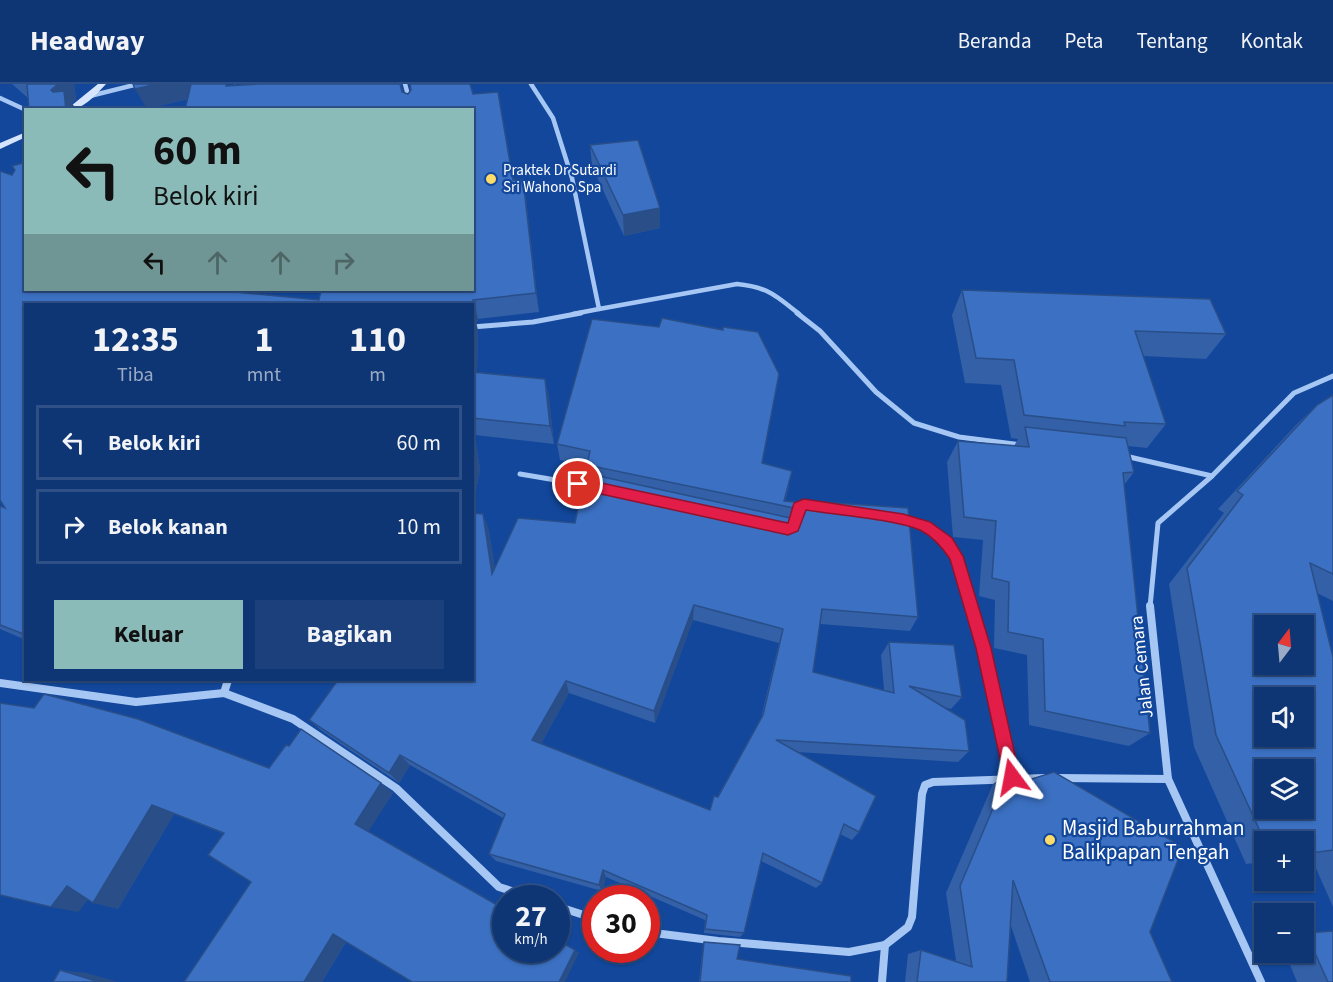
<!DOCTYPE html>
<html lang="id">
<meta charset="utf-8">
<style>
body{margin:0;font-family:"Source Sans 3",sans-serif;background:#1c407c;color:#f1f3f6;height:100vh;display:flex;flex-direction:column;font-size:22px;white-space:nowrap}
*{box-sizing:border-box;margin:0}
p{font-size:20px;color:#9babc5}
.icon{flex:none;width:33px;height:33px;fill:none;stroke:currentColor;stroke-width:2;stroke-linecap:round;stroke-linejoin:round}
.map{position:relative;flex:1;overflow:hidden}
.side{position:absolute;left:24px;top:219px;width:450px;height:378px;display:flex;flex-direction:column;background:#0e3574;border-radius:0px;box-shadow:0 2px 4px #0004,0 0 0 2px #2e5086}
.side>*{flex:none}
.hud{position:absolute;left:24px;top:24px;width:450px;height:183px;border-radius:0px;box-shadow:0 2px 4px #0004,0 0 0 2px #2e5086;background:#8bbbb9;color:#111;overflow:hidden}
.needle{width:39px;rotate:16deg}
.tools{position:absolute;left:1254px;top:531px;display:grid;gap:12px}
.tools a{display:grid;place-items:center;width:60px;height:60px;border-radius:0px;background:#0e3574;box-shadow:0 2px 4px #0004,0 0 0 2px #2e5086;font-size:30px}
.speed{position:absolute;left:492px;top:801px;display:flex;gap:12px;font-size:30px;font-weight:700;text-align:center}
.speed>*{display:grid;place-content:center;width:78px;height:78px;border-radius:50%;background:#0e3574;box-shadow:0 2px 4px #0004,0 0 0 2px #2e5086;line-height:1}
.speed small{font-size:15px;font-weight:400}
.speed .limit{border:9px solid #d22;background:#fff;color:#111}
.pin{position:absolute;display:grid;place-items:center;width:51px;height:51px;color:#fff;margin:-26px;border:3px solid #fff;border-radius:50%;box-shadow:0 2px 6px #0007}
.me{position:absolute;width:66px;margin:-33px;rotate:347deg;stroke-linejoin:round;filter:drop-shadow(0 0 4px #0008)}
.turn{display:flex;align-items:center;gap:21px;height:126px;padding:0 30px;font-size:27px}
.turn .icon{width:78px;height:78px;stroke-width:2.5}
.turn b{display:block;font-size:42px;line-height:51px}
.lanes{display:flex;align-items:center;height:57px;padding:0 30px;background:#0003;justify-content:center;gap:30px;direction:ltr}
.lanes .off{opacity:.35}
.eta{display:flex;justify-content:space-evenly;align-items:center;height:102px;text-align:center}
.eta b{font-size:36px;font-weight:700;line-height:42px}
.primary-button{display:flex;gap:12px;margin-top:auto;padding:12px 30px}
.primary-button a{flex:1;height:69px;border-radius:0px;background:#8bbbb9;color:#111;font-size:24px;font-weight:700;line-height:69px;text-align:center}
.primary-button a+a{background:#1c407c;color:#f1f3f6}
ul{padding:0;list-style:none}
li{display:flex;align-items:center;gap:18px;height:75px;margin:0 12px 9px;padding:0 18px;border:3px solid #2e5086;border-radius:0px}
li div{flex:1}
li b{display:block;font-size:22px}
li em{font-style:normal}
header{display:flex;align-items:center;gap:36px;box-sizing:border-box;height:84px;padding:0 30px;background:#0e3574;border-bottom:2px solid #2e5086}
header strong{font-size:28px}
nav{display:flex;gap:33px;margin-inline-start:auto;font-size:21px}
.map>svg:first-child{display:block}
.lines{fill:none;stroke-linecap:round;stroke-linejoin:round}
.street-far2{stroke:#a6c6f4;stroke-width:4.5}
.street-far1{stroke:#a6c6f4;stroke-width:5}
.street{stroke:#a6c6f4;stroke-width:8}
.secondary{fill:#d6e5fd;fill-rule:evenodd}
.wall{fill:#3360a7;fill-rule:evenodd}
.shaded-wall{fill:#294e88}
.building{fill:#3b70c2;stroke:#294e88;stroke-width:1.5;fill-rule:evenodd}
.route{fill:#e11d48;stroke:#92132f;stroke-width:1.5}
.poi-dot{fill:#ffdb69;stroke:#12479b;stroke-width:2}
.labels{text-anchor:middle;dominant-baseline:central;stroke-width:4.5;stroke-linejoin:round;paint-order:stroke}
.far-poi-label{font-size:15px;fill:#fff;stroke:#12479b;text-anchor:start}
.street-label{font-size:18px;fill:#fff;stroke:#12479b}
.near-poi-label{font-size:21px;fill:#fff;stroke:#12479b;text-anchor:start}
</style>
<header>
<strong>Headway</strong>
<nav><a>Beranda</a><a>Peta</a><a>Tentang</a><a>Kontak</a></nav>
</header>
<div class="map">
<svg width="1333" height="898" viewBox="0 0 1333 898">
<rect width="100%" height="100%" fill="#12479b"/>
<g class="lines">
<g class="street-far2">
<path d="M405,0L412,26"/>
<path d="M531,0L553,34L572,94L599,225L737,200C767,203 776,211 799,230"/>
<path d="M90,12L138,0"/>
<path d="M0,14L26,26"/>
<path d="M573,230L599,225"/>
</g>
<g class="street-far1">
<path d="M797,229L820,247L876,308L914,339L959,353L1022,361"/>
<path d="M472,243L533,238L581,229"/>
<path d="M1125,372L1212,392"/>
<path d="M520,390L591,402"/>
<path d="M901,435C958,453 955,471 971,523"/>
<path d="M795,438L801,421H811"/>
<path d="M1150,523L1158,439L1212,392L1294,309L1333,292"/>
</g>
<g class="street">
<path d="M971,522L983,564L1012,693"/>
<path d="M1150,522L1168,695L1261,898"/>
<path d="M0,599L136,618L224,609L293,635L396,704L499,803L534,814"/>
<path d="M224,609L228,596"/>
<path d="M1058,694L1168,695"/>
<path d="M556,822L596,835"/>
<path d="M646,848L718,857L849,868L885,861L908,843L912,833L922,710L925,701L933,698L1045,694"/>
<path d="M882,898L885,861"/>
</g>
<g class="secondary">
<path d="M98,0H106C95,12 83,26 66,26Z"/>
<path d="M26,48V53L0,65V59Z"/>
</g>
</g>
<g class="wall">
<path d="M12,0H74L76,15L72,19L76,26H29L28,14Z"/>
<path d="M236,0V1L258,0H401V1L403,8L408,10H473L514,96L526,115L539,228L478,235V238H476L478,247L477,288L545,295L549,314L554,360L475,351L480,386L472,427V220H26V556L0,545V422L5,424L12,91L26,206H227L228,207L319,216L472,206L188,15L147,25Z"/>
<path d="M590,61L660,124V144L624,152L592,82Z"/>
<path d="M962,206L1226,250L1206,275L1143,272L1166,340L1147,364L1128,362L1134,388L1124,401L1150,649L1129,662L1029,641L1027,571L994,564L995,516L979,512L983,456L953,453L947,378L958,357L1014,362L1018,355L1011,354L1001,301L965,299L952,231Z"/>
<path d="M659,243L722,245L723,243L762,379L789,402L785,417L795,418L791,433L918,533L910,547L820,540L813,588L884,606L881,571L889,558L962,613L951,625L943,623L969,667L958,678L797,668L859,748L852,756L840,750L822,799L816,804L761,777L744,849L740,853L704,849L705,836L606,793L602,807L496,777L489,770L503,734L410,681L399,699L322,647L309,636L483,430L489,447L495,485L575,439L589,390L587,382L560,376L557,360ZM693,536L779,559L761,634L710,726L541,660L569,609L655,639Z"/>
<path d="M1333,311V517L1317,509L1333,573V823L1311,773L1304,774V758H1264V778L1246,780L1194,663L1169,500L1224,429L1218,425L1297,340L1317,321Z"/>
<path d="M0,619L269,684L381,699L393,709L368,747L579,869L346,858L322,898H184L251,798L224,750L174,730L118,825L87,816L78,828Z"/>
<path d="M1008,689L1019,699L1150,848L1172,898H1030L1011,842L1007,898H905L908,870L921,866L956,877L946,809L993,700Z"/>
<path d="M1333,847V898H1297L1285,868H1304V850Z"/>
<path d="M704,858L737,875L851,898H699L703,861Z"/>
</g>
<g class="shaded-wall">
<path d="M58,0H74L76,15L72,19L76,26H66L51,6Z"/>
<path d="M157,0H198L203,11L147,25L135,5Z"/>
<path d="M523,95L526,115L539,228L536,209Z"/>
<path d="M660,124V144L624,152L623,131Z"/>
<path d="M473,216L478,235V238H476L478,247L477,306L472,291V220H466Z"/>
<path d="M545,295L549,314L554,360L550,342Z"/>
<path d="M472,344L475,351L480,386L472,427Z"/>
<path d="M483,430L489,447L498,505L492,490Z"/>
<path d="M694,521L693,536L655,639L654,627Z"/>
<path d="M566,597L569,609L537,667L532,656Z"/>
<path d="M400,671L410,681L399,699L389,689Z"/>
<path d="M381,699L393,709L368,748L355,740Z"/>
<path d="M152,721L174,730L118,825L93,819Z"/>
<path d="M603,786L606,793L602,807L599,801Z"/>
<path d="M67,802L93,808L78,828L51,823Z"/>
<path d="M333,850L348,854L322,898H304Z"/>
<path d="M575,866L579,869L565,898H559Z"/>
<path d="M60,886L87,889L118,898H99Z"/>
</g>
<g class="building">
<path d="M27,0H58L51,6L53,8L64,7L66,26H29Z"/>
<path d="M133,0H157L135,5Z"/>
<path d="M191,0H226V2L258,0H400L402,8L408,10L411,6L410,0H470L473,10L498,8L513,96L523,95L536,209L473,216V218L466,220H26V551L0,541V422L5,424L0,416V87L12,91L15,86L12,82L26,78V206H213L319,216L321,206H472V26H185Z"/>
<path d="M638,56L660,124L623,131L590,61Z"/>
<path d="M962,206L1210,215L1226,250L1135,247L1166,340L1124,338L1125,342L1024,331L1014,276L976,274Z"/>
<path d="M662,234L723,246V243L758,248L779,290L762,379L792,387L784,417L795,418L794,424L587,381L590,367L557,360L592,235L659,243Z"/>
<path d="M472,288L545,295L550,342L472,334Z"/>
<path d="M1333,311V490L1310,479L1333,573V766L1304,770V758H1265L1216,651L1187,484L1243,411L1237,407L1317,321ZM1264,542H1304V580H1264ZM1264,614H1304V652H1264ZM1264,686H1304V724H1264Z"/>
<path d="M1025,343L1126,354L1134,388L1123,389L1150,649L1045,627L1043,555L1008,548L1009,498L992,494L996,437L964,433L958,357L1029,363Z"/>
<path d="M472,359L474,369L472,377Z"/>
<path d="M585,389L790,434L802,430L806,417L908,424L918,533L822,525L813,588L894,609L889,558L954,561L962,613L909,602L965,636L969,667L776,656L876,712L859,748L844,740L822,799L763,769L744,849L705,845L707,831L603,786L599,801L489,770L505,730L400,671L389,689L309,636L338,596H472V429L483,430L492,490L518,434L575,439ZM694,521L783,545L763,631L718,713L714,712L710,726L532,656L566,597L654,627Z"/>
<path d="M44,610L138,635L269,684L286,661L289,662L301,645L381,699L355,740L506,826V866H556V855L575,866L559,898H412L333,850L304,898H184L251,798L208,771L224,749L152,721L93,819L67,802L51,823L0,811V619L34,624Z"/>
<path d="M1020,688L1019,699L1054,688L1183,763L1150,848L1172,898H1050L1013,796L1007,898H917L921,866L972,883L960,802L1008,689Z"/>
<path d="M1333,847V898H1328L1306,849Z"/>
<path d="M704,858L740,861L737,875L851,892V898H700Z"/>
<path d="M60,886L99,898H53Z"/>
</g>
<path class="route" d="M578,394L788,439L794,419L804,415L903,430L930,438L952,454L963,472L991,564L1020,693L1018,699L1012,701L1007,699L1004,693L976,564L950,475C942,463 932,452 920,446C893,435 836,431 806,426L798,447L788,451L578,405L571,400Z"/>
<g class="poi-dot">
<circle cx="491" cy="95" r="6"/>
<circle cx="1050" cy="756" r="6"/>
</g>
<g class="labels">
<g class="far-poi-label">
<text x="503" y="86">Praktek Dr Sutardi<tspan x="503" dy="17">Sri Wahono Spa</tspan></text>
</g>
<g class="street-label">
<text transform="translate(1142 583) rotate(-96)">Jalan Cemara</text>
</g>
<g class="near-poi-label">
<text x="1062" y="744">Masjid Baburrahman<tspan x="1062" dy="24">Balikpapan Tengah</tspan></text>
</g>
</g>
</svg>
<div class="tools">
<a><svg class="needle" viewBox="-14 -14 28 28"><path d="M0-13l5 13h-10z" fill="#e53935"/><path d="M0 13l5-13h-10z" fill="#9babc5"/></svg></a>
<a><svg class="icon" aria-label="sound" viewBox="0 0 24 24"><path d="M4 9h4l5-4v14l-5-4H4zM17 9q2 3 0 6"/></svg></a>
<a><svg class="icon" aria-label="layers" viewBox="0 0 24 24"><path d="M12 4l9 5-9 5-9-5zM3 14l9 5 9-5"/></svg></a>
<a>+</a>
<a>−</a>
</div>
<div class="speed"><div>27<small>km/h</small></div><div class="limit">30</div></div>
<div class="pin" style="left:578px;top:400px;background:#d93025"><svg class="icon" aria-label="arrive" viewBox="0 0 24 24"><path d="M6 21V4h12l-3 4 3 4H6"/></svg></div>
<svg class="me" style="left:1012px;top:693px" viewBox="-20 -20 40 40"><path d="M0-17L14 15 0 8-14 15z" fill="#e11d48" stroke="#fff" stroke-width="4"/></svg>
<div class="hud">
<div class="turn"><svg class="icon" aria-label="left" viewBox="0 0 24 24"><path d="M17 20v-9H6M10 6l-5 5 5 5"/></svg><div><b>60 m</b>Belok kiri</div></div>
<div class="lanes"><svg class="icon" aria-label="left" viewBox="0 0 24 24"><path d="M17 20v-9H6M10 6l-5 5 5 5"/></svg><svg class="icon off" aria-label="ahead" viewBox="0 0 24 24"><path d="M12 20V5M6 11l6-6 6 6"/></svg><svg class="icon off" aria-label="ahead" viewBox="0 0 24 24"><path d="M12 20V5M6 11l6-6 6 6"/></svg><svg class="icon off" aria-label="right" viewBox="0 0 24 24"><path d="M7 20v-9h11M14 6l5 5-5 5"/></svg></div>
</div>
<section class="side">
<div class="eta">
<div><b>12:35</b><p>Tiba</p></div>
<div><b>1</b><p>mnt</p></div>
<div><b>110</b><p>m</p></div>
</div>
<ul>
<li><svg class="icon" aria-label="left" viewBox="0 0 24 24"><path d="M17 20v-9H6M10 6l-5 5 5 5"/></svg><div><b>Belok kiri</b></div><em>60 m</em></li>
<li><svg class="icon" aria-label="right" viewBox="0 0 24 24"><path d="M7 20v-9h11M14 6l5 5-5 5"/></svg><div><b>Belok kanan</b></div><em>10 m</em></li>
</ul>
<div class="primary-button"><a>Keluar</a><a>Bagikan</a></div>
</section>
</div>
